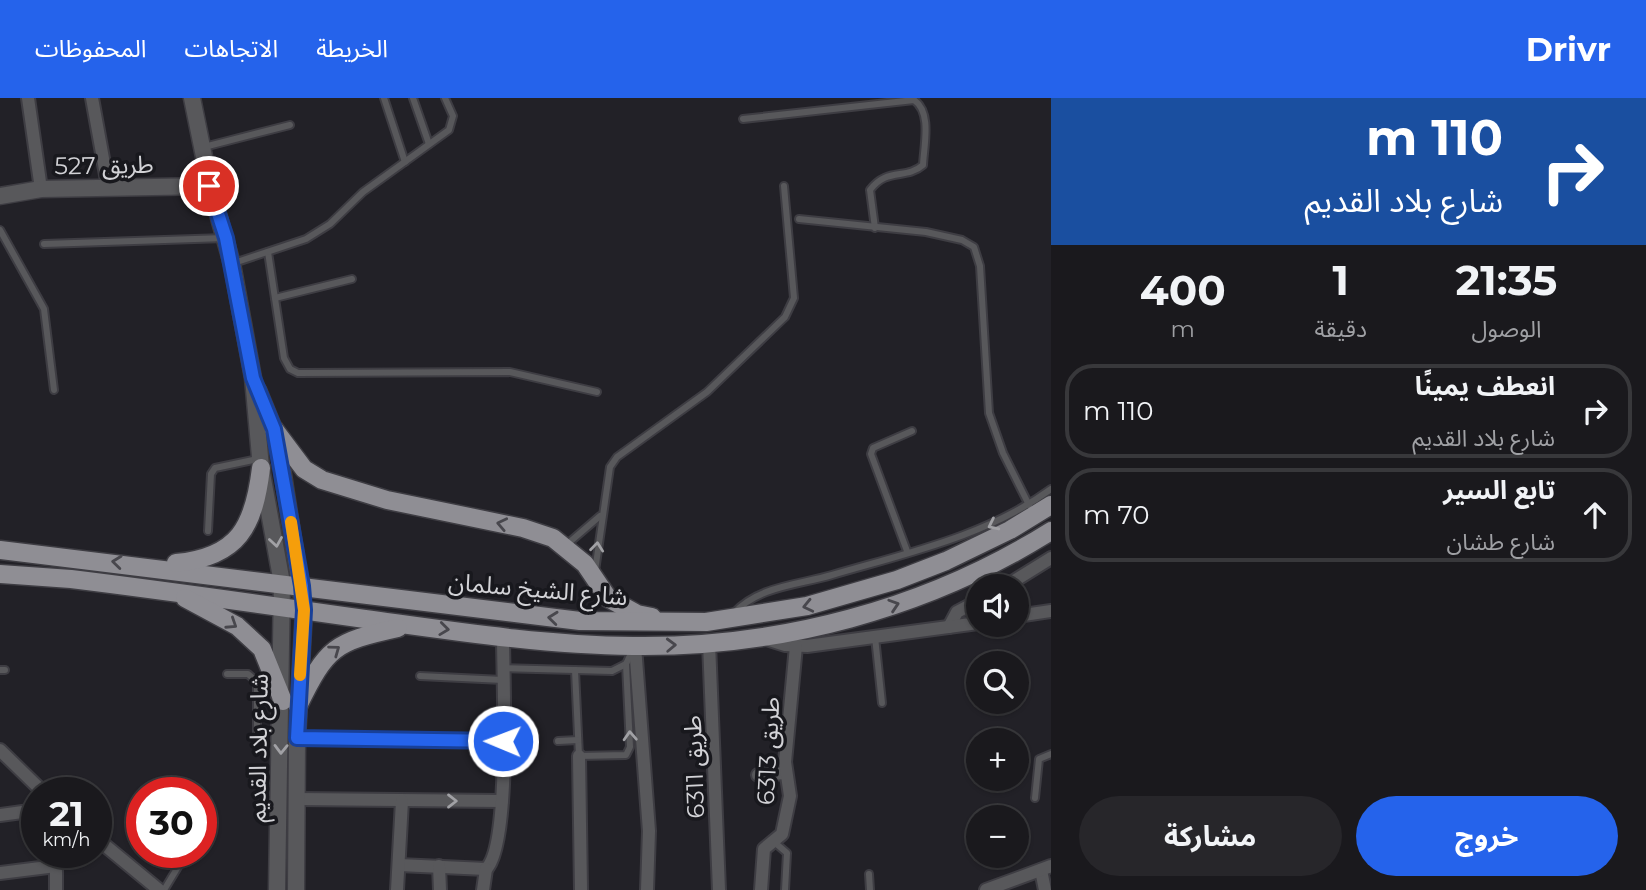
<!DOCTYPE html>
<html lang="ar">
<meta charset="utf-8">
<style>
body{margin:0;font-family:Montserrat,"Noto Sans Arabic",sans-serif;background:#27262a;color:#f1f3f6;direction:rtl;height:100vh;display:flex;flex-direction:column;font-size:26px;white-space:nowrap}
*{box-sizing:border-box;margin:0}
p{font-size:23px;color:#9fa0a4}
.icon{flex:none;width:38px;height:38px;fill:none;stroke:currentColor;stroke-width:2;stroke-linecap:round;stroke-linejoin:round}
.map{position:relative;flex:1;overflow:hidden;direction:ltr}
.side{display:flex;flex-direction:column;background:#1a191d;width:595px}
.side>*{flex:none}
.top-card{background:#1a4fa0;color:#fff;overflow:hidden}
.fabs{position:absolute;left:966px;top:476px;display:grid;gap:14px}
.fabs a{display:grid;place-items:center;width:63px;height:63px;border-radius:50%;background:#1a191d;box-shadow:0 2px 5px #0004,0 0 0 2px #38383b;font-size:35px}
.speed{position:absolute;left:21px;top:679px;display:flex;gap:14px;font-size:35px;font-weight:700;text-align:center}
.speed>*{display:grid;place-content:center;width:91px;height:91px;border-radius:50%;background:#1a191d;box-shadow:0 2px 5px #0004,0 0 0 2px #38383b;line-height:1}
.speed small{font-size:18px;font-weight:400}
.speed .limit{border:10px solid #d22;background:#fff;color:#111}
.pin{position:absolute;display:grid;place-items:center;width:60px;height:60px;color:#fff;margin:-30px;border:4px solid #fff;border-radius:50%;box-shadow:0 2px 7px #0007}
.me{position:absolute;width:77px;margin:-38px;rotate:271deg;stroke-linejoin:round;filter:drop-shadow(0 0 5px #0008)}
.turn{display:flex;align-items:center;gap:24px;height:147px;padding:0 28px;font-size:32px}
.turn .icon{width:91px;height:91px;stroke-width:2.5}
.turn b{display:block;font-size:49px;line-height:60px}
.eta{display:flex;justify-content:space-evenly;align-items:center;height:119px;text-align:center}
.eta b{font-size:42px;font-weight:700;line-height:49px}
.button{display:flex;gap:14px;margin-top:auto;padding:14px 28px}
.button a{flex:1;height:80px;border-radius:42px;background:#2563eb;color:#fff;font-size:28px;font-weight:700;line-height:80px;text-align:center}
.button a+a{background:#27262a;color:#f1f3f6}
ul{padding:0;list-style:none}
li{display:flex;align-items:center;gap:21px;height:94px;margin:0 14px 10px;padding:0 14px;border:4px solid #38383b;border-radius:28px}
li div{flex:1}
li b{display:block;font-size:26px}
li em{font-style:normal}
header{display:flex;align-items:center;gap:42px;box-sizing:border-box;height:98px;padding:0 35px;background:#2563eb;color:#fff}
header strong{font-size:33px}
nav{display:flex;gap:38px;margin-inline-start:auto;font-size:24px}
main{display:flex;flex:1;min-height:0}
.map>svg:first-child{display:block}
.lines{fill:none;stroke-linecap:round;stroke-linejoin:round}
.service-casing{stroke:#3e3d43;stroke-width:10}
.minor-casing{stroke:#3e3d43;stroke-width:16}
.tertiary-casing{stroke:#3e3d43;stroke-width:19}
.primary-casing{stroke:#3e3d43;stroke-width:21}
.service{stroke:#58585b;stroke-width:6}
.minor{stroke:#58585b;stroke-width:12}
.tertiary{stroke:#58585b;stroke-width:16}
.primary{stroke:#8f8e94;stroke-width:18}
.oneway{stroke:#48474d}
.oneway2{stroke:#a1a1a5}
.route-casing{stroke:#184099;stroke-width:18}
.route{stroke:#2563eb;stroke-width:12}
.slow{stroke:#f59e0b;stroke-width:12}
.labels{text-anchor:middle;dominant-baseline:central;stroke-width:7;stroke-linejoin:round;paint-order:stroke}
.street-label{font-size:24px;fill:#d2d2d6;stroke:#18181d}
</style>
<header>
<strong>Drivr</strong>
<nav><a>الخريطة</a><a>الاتجاهات</a><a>المحفوظات</a></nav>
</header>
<main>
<section class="side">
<div class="top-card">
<div class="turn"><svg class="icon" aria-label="right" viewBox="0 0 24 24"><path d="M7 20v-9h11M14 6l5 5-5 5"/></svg><div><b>110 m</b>شارع بلاد القديم</div></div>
</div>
<div class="eta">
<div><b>21:35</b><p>الوصول</p></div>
<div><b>1</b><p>دقيقة</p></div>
<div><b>400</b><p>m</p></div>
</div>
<ul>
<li><svg class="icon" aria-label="right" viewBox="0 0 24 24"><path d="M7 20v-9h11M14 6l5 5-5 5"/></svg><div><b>انعطف يمينًا</b><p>شارع بلاد القديم</p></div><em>110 m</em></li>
<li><svg class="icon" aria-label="ahead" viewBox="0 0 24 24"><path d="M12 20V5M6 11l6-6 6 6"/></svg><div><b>تابع السير</b><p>شارع طشان</p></div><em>70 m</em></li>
</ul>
<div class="button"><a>خروج</a><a>مشاركة</a></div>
</section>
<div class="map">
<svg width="1051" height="792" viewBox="0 0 1051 792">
<rect width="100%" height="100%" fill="#222127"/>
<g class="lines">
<g class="service-casing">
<g id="service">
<path d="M384,0L405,64"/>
<path d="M413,0L429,46"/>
<path d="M743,21L914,2C932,14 924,47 923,67C906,82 887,69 870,92L875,130"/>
<path d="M204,49L290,27"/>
<path d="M799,121L926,134L962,142L974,149L980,168L989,315L1003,355L1029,407"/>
<path d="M0,132L44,211L54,292"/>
<path d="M44,146L225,140"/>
<path d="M268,154L284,260L290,271L298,275L510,274L597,294"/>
<path d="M234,165L306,141L330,126L363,94L449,32L453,18L445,0"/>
<path d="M275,200L352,181"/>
<path d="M208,433L211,376L215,370L258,361"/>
<path d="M565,448L600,418"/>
<path d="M907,453L871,356L873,350L912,333"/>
<path d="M595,473L610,369L617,359L707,294L785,219L794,200L784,88"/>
<path d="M734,515C759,488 798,487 832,477C907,455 987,438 1051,391"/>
<path d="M875,539L882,605"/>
<path d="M503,570L612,573L626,566L633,551"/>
<path d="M0,572H5"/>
<path d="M575,572L579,658L626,657L630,649L626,566"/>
<path d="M227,576H248L257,584V641"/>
<path d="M420,578L503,582"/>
<path d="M503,643L525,642"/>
<path d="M558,643L578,642"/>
<path d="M1035,700L1039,661L1051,656"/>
<path d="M201,731L210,717"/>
<path d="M773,743L787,755L785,792"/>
<path d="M869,776L870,792"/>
<path d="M164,792L187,754"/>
</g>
</g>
<g class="minor-casing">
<g id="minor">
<path d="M28,0L41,91"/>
<path d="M92,0L108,88"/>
<path d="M1006,488L1051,460"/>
<path d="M1017,518L1051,513"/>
<path d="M949,529L957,514L978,503"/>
<path d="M763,540L785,547L807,548L978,525"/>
<path d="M709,545L719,792"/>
<path d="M635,548L649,733L647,792"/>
<path d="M297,640L503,643"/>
<path d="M0,652L44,695"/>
<path d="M579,658L581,792"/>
<path d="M758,677L785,675"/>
<path d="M296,701L502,703"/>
<path d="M0,717L37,712"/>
<path d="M96,740L159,792"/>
<path d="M399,767L486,771"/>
<path d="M439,768L440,792"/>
<path d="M486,771C511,748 503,579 503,539"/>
<path d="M1041,772L1045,792"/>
<path d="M0,775L56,768"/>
<path d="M56,792V754"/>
<path d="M397,792L402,703"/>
<path d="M483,792L486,771"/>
<path d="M761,792L764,751L782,736L790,698L785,664L796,548"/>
<path d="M986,792L1051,768"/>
</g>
</g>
<g class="tertiary-casing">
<g id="tertiary">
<path d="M192,0L210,88L232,166L253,280L261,370L282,485L277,792"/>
<path d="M0,98L41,91L210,88"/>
<path d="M258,292L274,331L281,364L304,512L297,640L296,792"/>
</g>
</g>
<g class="primary-casing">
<g id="primary">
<path d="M274,331L304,371L322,382L387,402L523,430L553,440L585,466L608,500L637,516L652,519"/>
<path d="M0,452L580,523L706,524L807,508L897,482L946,463L1010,432L1051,407"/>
<path d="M176,465C239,459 254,428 261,370"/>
<path d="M0,476L71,481C169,493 267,507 365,521C453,533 543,547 633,548C779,550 927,511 1051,433"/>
<path d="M185,500L237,528L262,551L283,603"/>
<path d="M298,608C327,549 334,544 398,530"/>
</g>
</g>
<use href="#service" class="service"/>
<use href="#minor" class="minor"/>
<use href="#tertiary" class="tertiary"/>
<use href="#primary" class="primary"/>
</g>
<defs><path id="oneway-chevron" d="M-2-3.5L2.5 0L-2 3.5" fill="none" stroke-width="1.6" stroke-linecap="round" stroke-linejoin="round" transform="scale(1.75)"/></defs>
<g class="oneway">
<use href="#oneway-chevron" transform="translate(502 426) rotate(-168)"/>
<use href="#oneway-chevron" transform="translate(117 464) rotate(-174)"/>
<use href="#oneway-chevron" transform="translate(894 507) rotate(-18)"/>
<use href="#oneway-chevron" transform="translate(808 508) rotate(167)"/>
<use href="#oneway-chevron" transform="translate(553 520) rotate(-174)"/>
<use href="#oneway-chevron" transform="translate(232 526) rotate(33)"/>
<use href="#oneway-chevron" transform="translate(444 531) rotate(7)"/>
<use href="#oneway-chevron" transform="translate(671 547) rotate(-2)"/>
<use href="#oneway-chevron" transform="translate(335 552) rotate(-36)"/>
</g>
<g class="oneway2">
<use href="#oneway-chevron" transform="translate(993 427) rotate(154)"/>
<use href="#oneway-chevron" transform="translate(276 444) rotate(81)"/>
<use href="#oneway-chevron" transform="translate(597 449) rotate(-84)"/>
<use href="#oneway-chevron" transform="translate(630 638) rotate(-93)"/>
<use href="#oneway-chevron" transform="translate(281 651) rotate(91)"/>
<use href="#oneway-chevron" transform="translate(452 703)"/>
</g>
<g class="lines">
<g class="route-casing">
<path id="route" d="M209,88L226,140L253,280L274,331L302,488L304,512L297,640L503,643"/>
</g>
<use href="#route" class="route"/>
<path class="slow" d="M291,424L304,512L300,577"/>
</g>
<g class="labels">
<g class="street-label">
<text transform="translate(104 67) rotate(-1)">طريق 527</text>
<text transform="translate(538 491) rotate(5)">شارع الشيخ سلمان</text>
<text transform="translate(258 650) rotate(-89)">شارع بلاد القديم</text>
<text transform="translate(768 653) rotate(-87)">طريق 6313</text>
<text transform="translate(694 669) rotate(-92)">طريق 6311</text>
</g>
</g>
</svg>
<div class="fabs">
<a><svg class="icon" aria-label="sound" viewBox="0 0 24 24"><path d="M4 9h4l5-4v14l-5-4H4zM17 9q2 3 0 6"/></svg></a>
<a><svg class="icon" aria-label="search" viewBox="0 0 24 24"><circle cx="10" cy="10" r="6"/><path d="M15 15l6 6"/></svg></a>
<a>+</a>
<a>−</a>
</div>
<div class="speed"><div>21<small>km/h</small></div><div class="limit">30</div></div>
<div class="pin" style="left:209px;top:88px;background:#d93025"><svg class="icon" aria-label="arrive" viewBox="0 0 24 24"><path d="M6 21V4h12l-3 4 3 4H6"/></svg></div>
<svg class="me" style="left:503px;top:643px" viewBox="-20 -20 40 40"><circle r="17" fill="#2563eb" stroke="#fff" stroke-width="3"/><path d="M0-11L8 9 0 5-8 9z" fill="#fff"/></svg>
</div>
</main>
